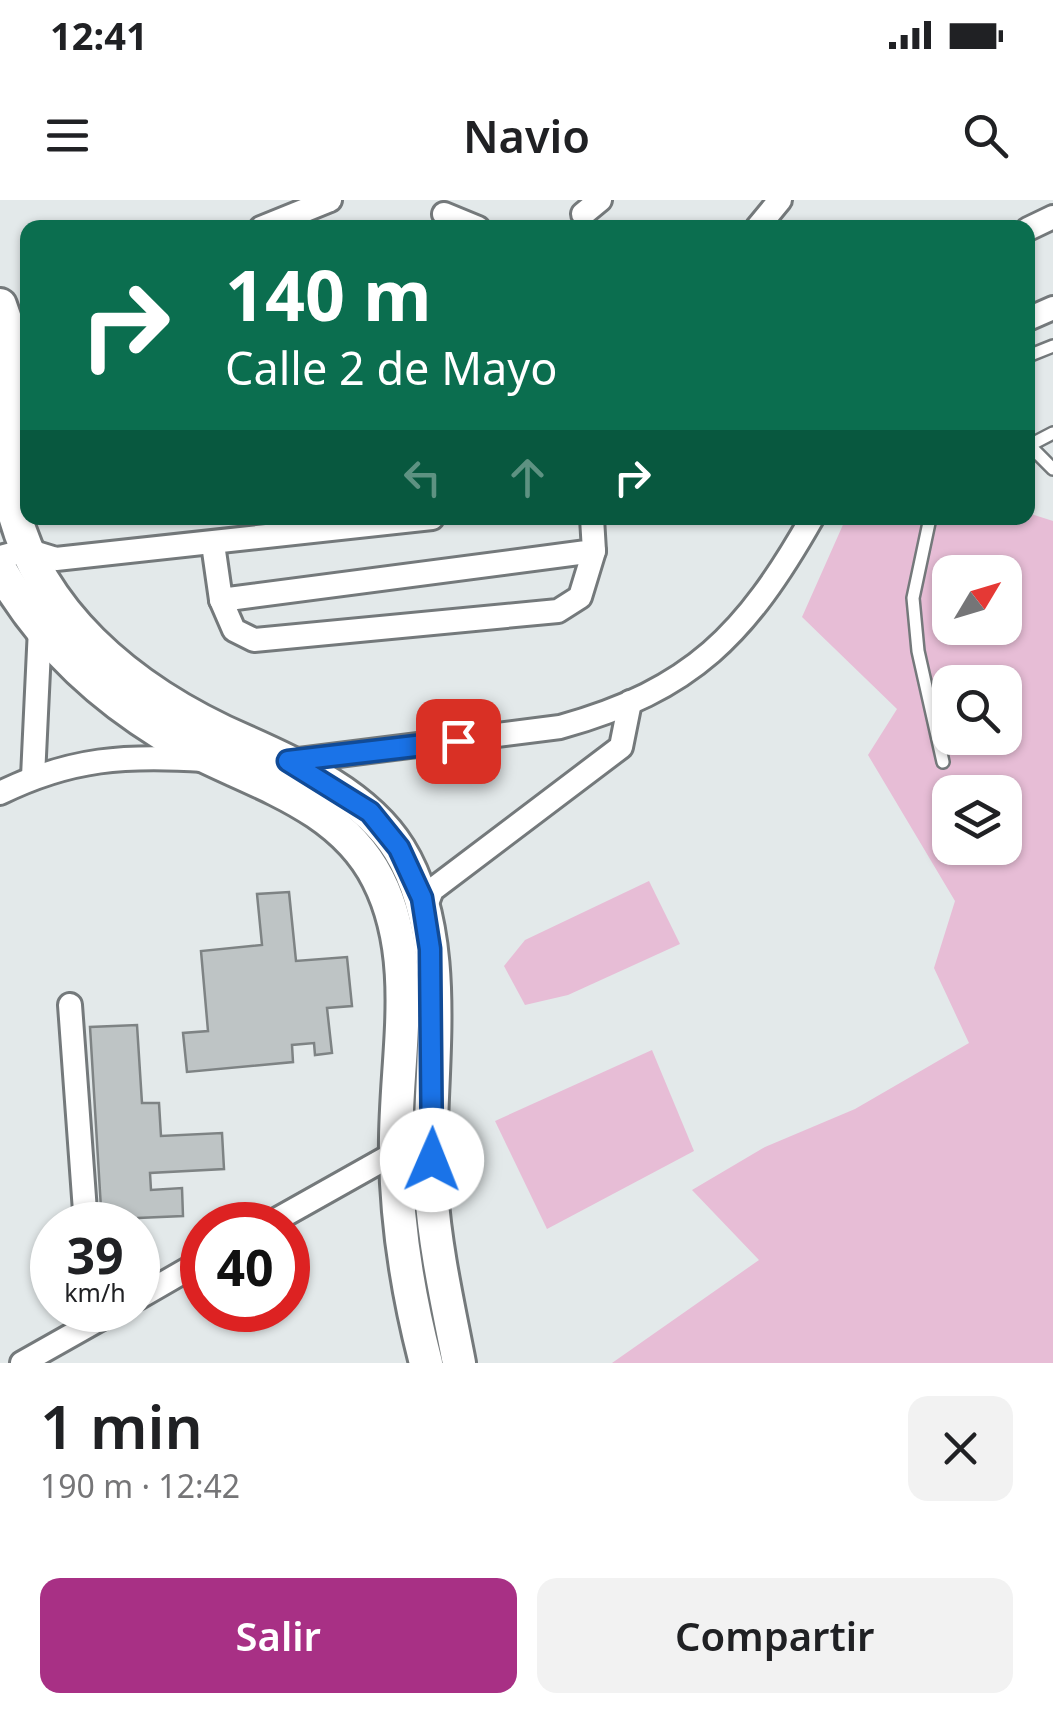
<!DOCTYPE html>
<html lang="es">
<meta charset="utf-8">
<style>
body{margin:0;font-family:"Noto Sans",sans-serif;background:#f2f2f2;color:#202124;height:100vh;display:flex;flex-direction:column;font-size:38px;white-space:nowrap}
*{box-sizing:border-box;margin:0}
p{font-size:32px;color:#757577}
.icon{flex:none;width:55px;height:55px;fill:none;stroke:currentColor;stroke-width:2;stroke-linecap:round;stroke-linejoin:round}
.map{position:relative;height:1163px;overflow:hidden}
.details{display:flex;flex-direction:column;background:#fff;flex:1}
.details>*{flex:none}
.banner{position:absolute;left:20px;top:20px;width:1015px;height:305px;border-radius:20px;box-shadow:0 2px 8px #0004;background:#0b6e4f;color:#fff;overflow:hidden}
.needle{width:65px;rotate:52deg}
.tools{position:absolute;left:932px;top:355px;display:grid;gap:20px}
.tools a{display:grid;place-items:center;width:90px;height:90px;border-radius:20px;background:#fff;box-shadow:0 2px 8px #0004;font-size:50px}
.speed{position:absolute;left:30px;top:1002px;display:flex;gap:20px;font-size:50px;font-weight:700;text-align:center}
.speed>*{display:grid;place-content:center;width:130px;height:130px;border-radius:50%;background:#fff;box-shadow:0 2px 8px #0004;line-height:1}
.speed small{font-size:25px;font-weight:400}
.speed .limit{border:15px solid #d22;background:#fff;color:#111}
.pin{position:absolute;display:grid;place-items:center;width:85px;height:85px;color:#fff;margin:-42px;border-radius:20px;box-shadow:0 5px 15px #0006}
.me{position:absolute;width:110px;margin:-55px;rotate:1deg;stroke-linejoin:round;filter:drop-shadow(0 0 8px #0008)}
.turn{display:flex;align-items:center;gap:35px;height:210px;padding:0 40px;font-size:45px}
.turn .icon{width:130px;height:130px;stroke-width:2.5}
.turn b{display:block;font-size:70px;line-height:85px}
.lanes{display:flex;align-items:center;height:95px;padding:0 40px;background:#0003;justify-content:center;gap:50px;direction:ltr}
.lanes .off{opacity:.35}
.round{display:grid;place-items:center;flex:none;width:105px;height:105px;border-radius:20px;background:#f2f2f2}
.overview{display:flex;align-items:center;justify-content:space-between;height:170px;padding:0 40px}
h1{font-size:60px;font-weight:600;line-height:75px}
.action{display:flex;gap:20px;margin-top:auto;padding:20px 40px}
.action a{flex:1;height:115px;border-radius:20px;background:#a83085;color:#fff;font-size:40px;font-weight:600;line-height:115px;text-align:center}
.action a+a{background:#f2f2f2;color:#202124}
.status{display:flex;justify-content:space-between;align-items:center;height:70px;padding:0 50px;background:#fff;direction:ltr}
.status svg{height:28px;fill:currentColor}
header{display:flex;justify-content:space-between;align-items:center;height:130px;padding:0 40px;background:#fff;font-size:45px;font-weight:600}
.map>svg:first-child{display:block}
.green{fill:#e7bdd6;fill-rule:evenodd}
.building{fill:#bec4c5;stroke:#7e8384;stroke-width:2.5}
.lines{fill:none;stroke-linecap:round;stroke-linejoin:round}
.lane-casing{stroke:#74797b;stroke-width:16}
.street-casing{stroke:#74797b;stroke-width:28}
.secondary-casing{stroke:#74797b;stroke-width:38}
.lane{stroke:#fff;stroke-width:11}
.street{stroke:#fff;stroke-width:22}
.secondary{stroke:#fff;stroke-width:32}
.route-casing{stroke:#114b97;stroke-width:25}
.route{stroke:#1a73e8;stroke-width:18}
</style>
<div class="status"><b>12:41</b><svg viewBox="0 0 49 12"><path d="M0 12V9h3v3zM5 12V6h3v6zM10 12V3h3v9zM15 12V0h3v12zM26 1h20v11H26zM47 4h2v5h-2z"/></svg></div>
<header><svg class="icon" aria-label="menu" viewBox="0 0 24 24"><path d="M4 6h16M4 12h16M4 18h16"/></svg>Navio<svg class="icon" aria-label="search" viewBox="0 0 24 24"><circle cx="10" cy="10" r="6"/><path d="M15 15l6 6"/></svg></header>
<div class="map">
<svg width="1053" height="1163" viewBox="0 0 1053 1163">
<rect width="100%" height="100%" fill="#e3e9ea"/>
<g class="green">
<path d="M1028,313L1053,321V1163H612L759,1060L692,990L765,947L855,909L969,843L934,768L955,701L868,555L897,509L802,417L846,318H1028ZM950,372H1005V428H950ZM950,482H1005V538H950ZM950,592H1005V648H950Z"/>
<path d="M649,681L680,744L568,795L525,805L504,766L525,740Z"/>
<path d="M652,850L694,951L547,1029L495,921Z"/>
</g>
<g class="building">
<path d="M289,692L296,761L347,757L352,806L327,808L332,853L315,855L314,843L292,845L293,862L187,872L183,833L208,831L201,751L262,745L257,694Z"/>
<path d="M137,825L142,903H159L161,936L222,933L224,969L150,973L151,990L182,988L183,1016L138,1018V1056V1025H102L90,827Z"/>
</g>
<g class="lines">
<g class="lane-casing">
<g id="lane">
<path d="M1028,156L1053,146"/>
<path d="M1028,246L1053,233"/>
<path d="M1030,246L1053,269"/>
<path d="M930,318L913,398L918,451L943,562"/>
</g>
</g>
<g class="street-casing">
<g id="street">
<path d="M444,14L478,28"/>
<path d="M583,14L600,0"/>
<path d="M261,28L330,0"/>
<path d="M757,28L780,0"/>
<path d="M1028,29L1053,17"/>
<path d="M1028,119L1053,108"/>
<path d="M213,344L221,400L594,351L592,318"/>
<path d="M0,357L27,350L56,359L432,318"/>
<path d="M221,400L234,430L254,440L558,411L580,397L594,351"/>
<path d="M291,561L560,527C693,490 746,434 812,318"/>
<path d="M33,577L40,428"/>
<path d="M0,593C71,558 126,555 204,560"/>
<path d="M424,711L432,690L621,547L630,502"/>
<path d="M70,805L86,1025"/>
<path d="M267,1025L404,948"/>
<path d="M138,1098L202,1061"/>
<path d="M22,1163L116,1110"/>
</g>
</g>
<g class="secondary-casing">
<g id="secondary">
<path d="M0,105L8,128C8,178 2,231 8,280C24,409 135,494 246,542C300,566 366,596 399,649C457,742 425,885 431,991C435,1049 448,1106 459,1163"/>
<path d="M0,369C39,438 96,493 163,534C236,579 336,596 378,679C421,763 394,864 396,954C397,1026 408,1094 426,1163"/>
</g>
</g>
<use href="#lane" class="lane"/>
<use href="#street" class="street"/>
<use href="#secondary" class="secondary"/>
</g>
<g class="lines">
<g class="route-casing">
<path id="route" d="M432,960L430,749L422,698L399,648L370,612L288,561L458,541"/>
</g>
<use href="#route" class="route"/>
</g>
</svg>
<div class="tools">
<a><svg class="needle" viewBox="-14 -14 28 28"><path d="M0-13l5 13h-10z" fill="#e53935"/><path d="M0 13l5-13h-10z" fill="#757577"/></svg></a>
<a><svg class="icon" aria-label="search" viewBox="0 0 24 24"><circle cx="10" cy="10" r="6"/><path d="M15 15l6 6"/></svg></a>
<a><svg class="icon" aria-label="layers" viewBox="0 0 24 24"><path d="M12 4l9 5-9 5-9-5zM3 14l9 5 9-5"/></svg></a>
</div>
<div class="speed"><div>39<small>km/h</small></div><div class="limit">40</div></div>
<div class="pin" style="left:458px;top:541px;background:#d93025"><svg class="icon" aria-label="arrive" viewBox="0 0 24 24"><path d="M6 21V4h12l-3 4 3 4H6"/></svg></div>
<svg class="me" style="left:432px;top:960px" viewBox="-20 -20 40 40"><circle r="19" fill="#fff"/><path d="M0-13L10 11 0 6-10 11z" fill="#1a73e8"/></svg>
<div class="banner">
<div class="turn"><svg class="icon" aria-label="right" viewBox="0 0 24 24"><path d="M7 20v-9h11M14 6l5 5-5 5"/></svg><div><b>140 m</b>Calle 2 de Mayo</div></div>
<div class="lanes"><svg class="icon off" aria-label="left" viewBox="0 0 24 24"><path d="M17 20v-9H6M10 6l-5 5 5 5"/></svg><svg class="icon off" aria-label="ahead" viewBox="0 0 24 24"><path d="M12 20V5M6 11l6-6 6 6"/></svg><svg class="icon" aria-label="right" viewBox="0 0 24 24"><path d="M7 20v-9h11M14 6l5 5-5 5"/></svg></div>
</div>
</div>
<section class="details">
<div class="overview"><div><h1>1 min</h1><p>190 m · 12:42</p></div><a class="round"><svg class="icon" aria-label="close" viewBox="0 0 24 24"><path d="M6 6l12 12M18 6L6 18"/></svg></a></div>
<div class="action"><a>Salir</a><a>Compartir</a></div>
</section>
